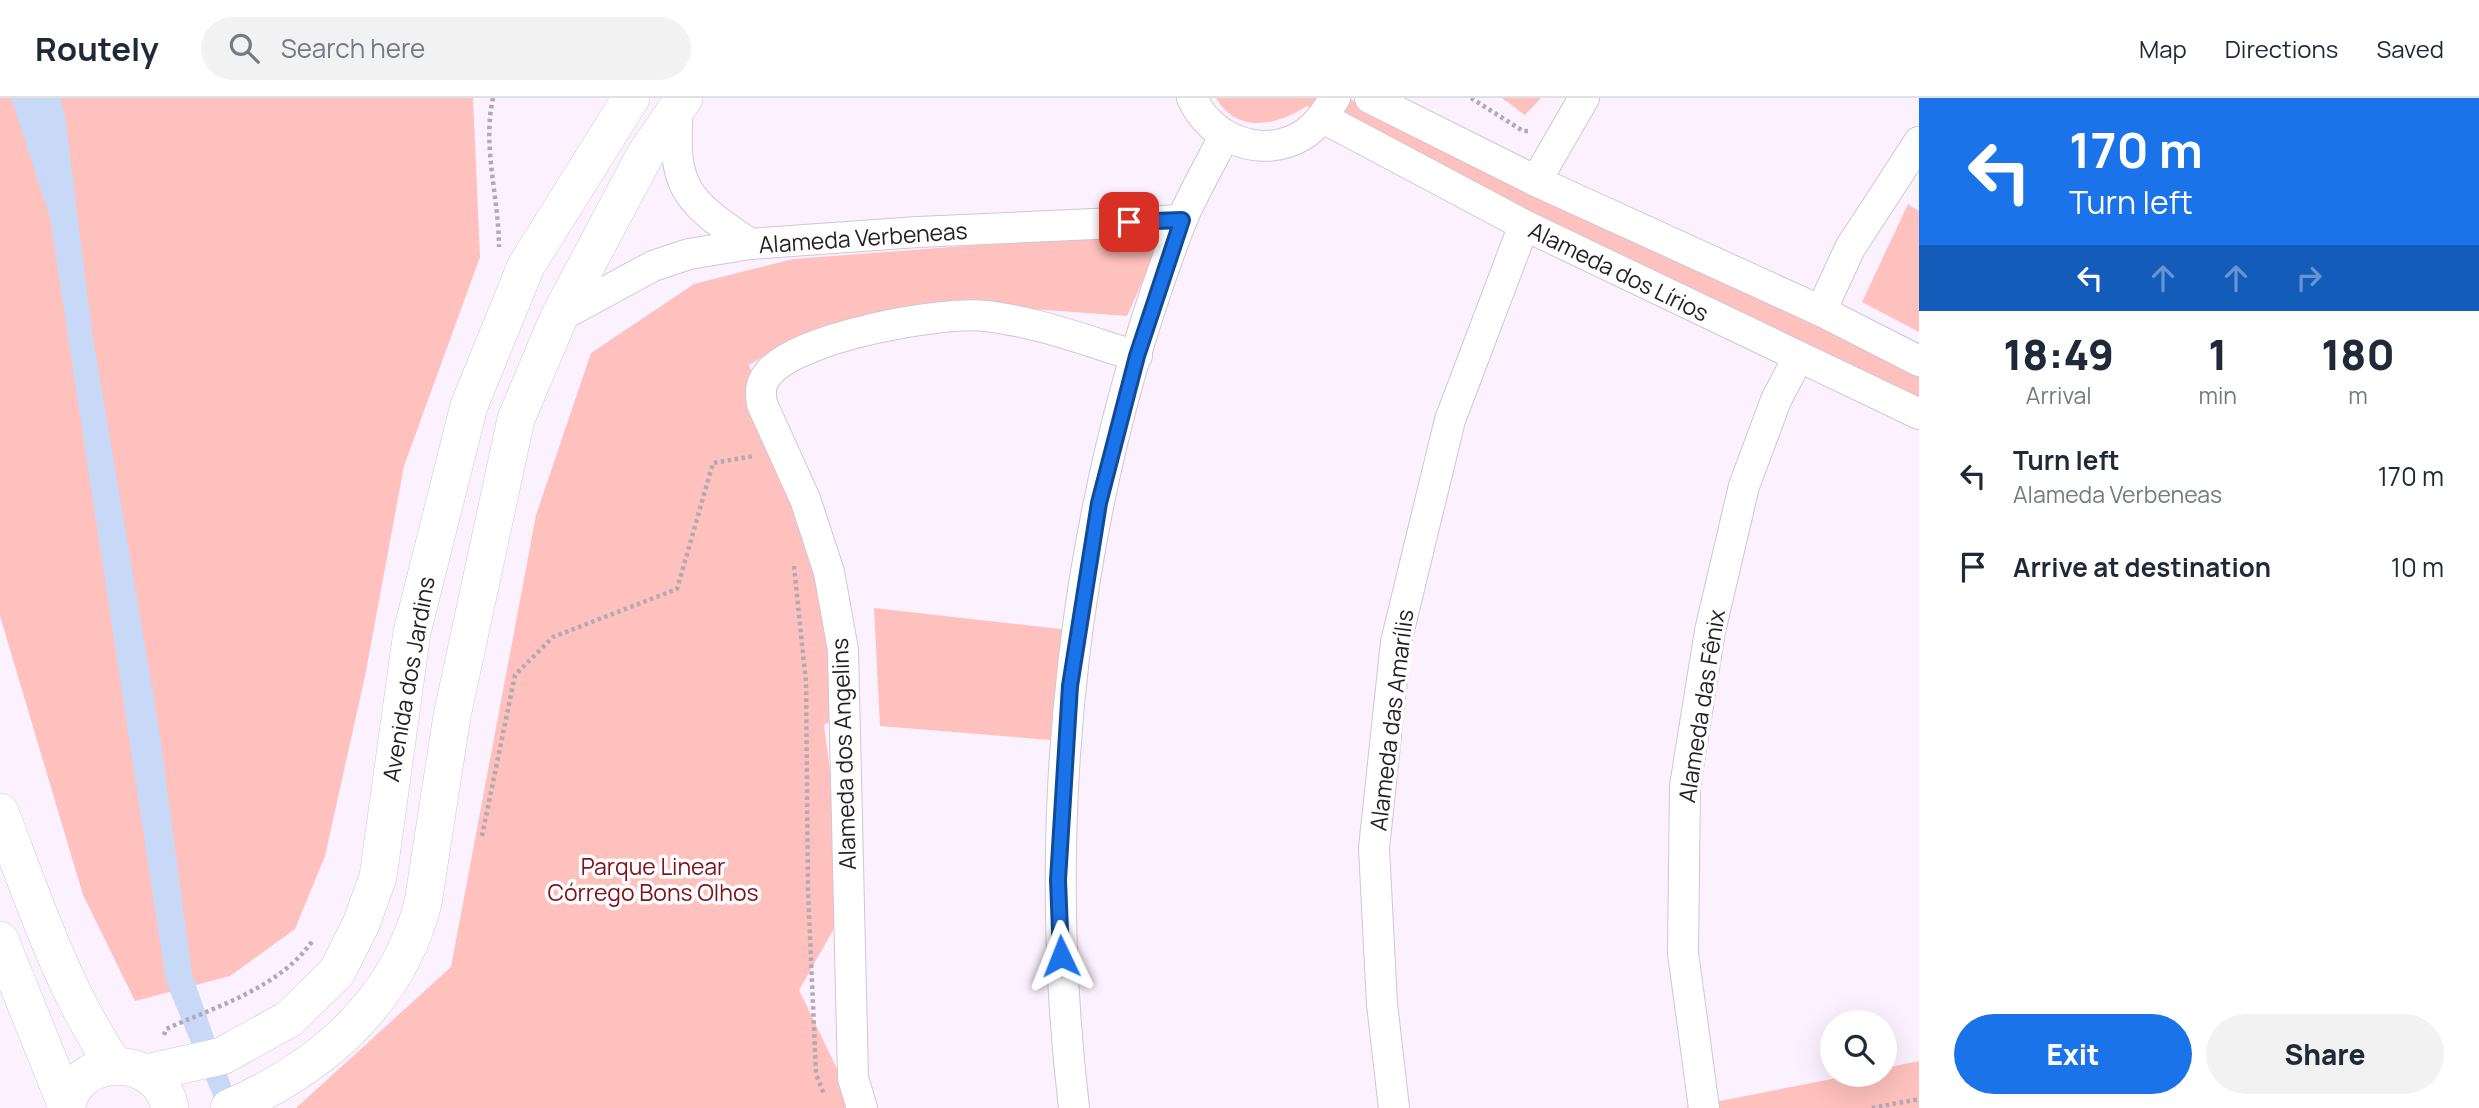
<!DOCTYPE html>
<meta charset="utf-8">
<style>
body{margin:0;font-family:Manrope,sans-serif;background:#f2f2f3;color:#1f2937;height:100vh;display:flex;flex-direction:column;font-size:26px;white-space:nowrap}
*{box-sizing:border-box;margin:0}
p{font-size:23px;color:#747a83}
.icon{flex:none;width:38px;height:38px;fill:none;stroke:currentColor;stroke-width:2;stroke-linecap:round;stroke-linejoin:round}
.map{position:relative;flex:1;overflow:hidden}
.drawer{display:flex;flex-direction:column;background:#fff;width:560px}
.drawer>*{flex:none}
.guide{background:#1a73e8;color:#fff;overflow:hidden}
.tools{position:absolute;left:1820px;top:912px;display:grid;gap:14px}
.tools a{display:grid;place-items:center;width:77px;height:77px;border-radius:50%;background:#fff;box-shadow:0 7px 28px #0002;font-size:35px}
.pin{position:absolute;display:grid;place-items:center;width:60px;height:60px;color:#fff;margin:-30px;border-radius:14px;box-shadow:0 4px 10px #0006}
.me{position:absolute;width:77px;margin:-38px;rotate:358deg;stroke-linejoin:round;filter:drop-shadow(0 0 5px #0008)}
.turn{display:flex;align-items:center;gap:24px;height:147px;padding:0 35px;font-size:32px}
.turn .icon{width:91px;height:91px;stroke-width:2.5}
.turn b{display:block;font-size:49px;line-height:60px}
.lanes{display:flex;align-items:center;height:66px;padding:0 35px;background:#0003;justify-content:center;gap:35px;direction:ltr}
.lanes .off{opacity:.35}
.eta{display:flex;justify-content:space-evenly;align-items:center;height:119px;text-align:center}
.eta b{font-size:42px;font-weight:800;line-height:49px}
.primary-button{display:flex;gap:14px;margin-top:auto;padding:14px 35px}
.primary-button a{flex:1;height:80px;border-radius:42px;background:#1a73e8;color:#fff;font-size:28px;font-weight:800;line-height:80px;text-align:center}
.primary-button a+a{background:#f2f2f3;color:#1f2937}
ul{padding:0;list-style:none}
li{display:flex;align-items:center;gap:21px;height:91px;padding:0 35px}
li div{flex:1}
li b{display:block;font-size:26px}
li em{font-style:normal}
header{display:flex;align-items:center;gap:42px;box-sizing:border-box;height:98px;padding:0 35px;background:#fff;border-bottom:2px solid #e0e1e3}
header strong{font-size:33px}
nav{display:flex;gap:38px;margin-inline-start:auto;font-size:24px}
.search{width:490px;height:63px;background:#f2f2f3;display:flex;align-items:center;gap:18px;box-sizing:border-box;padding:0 24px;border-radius:38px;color:#747a83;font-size:26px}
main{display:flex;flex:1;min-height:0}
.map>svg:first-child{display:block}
.green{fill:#ffc1bd}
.water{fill:#c8d9f7}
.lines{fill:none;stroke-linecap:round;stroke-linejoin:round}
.minor-casing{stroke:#d1c6d3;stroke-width:32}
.major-casing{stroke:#d1c6d3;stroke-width:38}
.path{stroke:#b1a9b3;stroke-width:4.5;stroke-dasharray:3.5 3.5;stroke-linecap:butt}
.minor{stroke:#fff;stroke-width:30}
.major{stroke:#fff;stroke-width:37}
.route-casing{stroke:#114b97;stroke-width:18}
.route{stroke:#1a73e8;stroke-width:12}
.labels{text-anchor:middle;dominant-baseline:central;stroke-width:7;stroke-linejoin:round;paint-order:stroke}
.street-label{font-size:23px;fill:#231f24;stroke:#fff}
.park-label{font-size:23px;fill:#80111c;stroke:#fff}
</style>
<header>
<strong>Routely</strong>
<div class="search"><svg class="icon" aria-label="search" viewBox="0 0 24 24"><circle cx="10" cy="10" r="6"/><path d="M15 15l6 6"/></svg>Search here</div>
<nav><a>Map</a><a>Directions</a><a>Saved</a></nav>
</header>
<main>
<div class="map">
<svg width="1919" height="1010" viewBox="0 0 1919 1010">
<rect width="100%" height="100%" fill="#fcf1fe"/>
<g class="green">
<path d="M0,0H473L480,159L404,368L365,578L325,758L295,831L230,878L135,903L83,797L0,518Z"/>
<path d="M1216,0H1348L1919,272V299L1307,8C1276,28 1237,36 1216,0Z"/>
<path d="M1502,0H1541L1525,17Z"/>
<path d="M1908,106L1919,113V234L1862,204Z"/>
<path d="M1165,133L1127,218L954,205L777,250L749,267L820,465L833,622L824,627L833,695L835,829L799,892L856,1010H296L451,869L536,417L591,255L694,186L793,161Z"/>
<path d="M874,510L1078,533L1050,642L880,628Z"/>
<path d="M1919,963V1010H1684L1852,977L1885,976V970Z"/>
</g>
<path class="water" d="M11,0H60L65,17L92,234L159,631L192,876L239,1010H218L166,884L50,120Z"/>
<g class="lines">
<g class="minor-casing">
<g id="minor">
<path d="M1192,0C1210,41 1262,62 1303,37C1317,28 1326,14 1335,0"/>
<path d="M1370,0L1536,83L1821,213L1919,263"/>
<path d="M678,7C672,89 683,101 750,146"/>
<path d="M1323,20L1524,127L1919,316"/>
<path d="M1536,83L1584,0"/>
<path d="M1821,213L1850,150L1919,44"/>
<path d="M559,219L653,168L689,156L750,146L918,134L1182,122"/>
<path d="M862,1010L853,980L843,552L829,474L805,401L762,306C760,293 760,286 768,276C797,239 940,213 986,218C1038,224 1087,243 1137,258"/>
<path d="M1074,1010C1039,713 1073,403 1181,124C1193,95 1210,67 1224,38"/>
<path d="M1394,1010L1382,906L1374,750L1396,544L1450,322L1524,127"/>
<path d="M1704,1010L1683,855L1685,688L1710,533L1744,388L1776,302L1798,260"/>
</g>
</g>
<g class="major-casing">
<g id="major">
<path d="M0,714C33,800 62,890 114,967"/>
<path d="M0,842L66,1006"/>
<path d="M146,975L222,958L289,921L337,874L361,826L378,779L412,534L469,308L526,168L631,0"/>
<path d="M66,1010C76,954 159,955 170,1010"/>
<path d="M229,1010C321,970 397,905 423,805L452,618L516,321L559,219L645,57L684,0"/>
</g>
</g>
<g class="path">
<path d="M493,0C482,48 499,100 499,149"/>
<path d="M1471,0L1523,33H1529"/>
<path d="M794,468L806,585L808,792L816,976L824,996"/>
<path d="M482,738L515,577L553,539L677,491L713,365L754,358"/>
<path d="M164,937L166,931C217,908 280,890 313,842"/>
<path d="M1872,1010L1919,1001"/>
</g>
<use href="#minor" class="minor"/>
<use href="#major" class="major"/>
</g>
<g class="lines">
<g class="route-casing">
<path id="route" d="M1061,858L1058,782L1070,588L1099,405L1137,258L1182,122L1129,124"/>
</g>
<use href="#route" class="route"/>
</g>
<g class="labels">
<g class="street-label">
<text transform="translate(863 139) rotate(-4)">Alameda Verbeneas</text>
<text transform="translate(1619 173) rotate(26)">Alameda dos Lírios</text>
<text transform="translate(408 581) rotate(-80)">Avenida dos Jardins</text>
<text transform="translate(1701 608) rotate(-81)">Alameda das Fênix</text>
<text transform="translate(1391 622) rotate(-83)">Alameda das Amarílis</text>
<text transform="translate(843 656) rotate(-92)">Alameda dos Angelins</text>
</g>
<g class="park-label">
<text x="653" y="768">Parque Linear<tspan x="653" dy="26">Córrego Bons Olhos</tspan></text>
</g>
</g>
</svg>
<div class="tools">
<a><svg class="icon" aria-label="search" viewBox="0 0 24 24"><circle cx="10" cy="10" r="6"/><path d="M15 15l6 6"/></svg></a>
</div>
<div class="pin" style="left:1129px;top:124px;background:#d93025"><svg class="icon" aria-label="arrive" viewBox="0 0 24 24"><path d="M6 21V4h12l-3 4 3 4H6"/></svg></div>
<svg class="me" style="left:1061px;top:858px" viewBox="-20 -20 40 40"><path d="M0-17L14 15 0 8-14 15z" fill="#1a73e8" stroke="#fff" stroke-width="4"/></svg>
</div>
<section class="drawer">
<div class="guide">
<div class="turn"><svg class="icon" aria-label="left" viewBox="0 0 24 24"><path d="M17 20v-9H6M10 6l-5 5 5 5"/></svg><div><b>170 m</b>Turn left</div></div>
<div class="lanes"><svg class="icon" aria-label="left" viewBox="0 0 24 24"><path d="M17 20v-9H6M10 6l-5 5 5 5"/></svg><svg class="icon off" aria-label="ahead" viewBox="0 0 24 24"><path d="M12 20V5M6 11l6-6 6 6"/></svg><svg class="icon off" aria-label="ahead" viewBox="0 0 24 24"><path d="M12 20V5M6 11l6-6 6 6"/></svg><svg class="icon off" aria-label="right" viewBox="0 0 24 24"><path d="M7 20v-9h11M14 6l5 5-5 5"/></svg></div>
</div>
<div class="eta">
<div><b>18:49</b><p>Arrival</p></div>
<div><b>1</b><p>min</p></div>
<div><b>180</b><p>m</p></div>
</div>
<ul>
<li><svg class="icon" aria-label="left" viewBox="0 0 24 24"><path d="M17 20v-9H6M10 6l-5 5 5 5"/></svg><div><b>Turn left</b><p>Alameda Verbeneas</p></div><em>170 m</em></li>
<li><svg class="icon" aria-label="arrive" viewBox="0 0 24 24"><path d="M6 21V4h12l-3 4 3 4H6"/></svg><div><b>Arrive at destination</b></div><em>10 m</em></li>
</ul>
<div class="primary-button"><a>Exit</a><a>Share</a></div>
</section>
</main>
